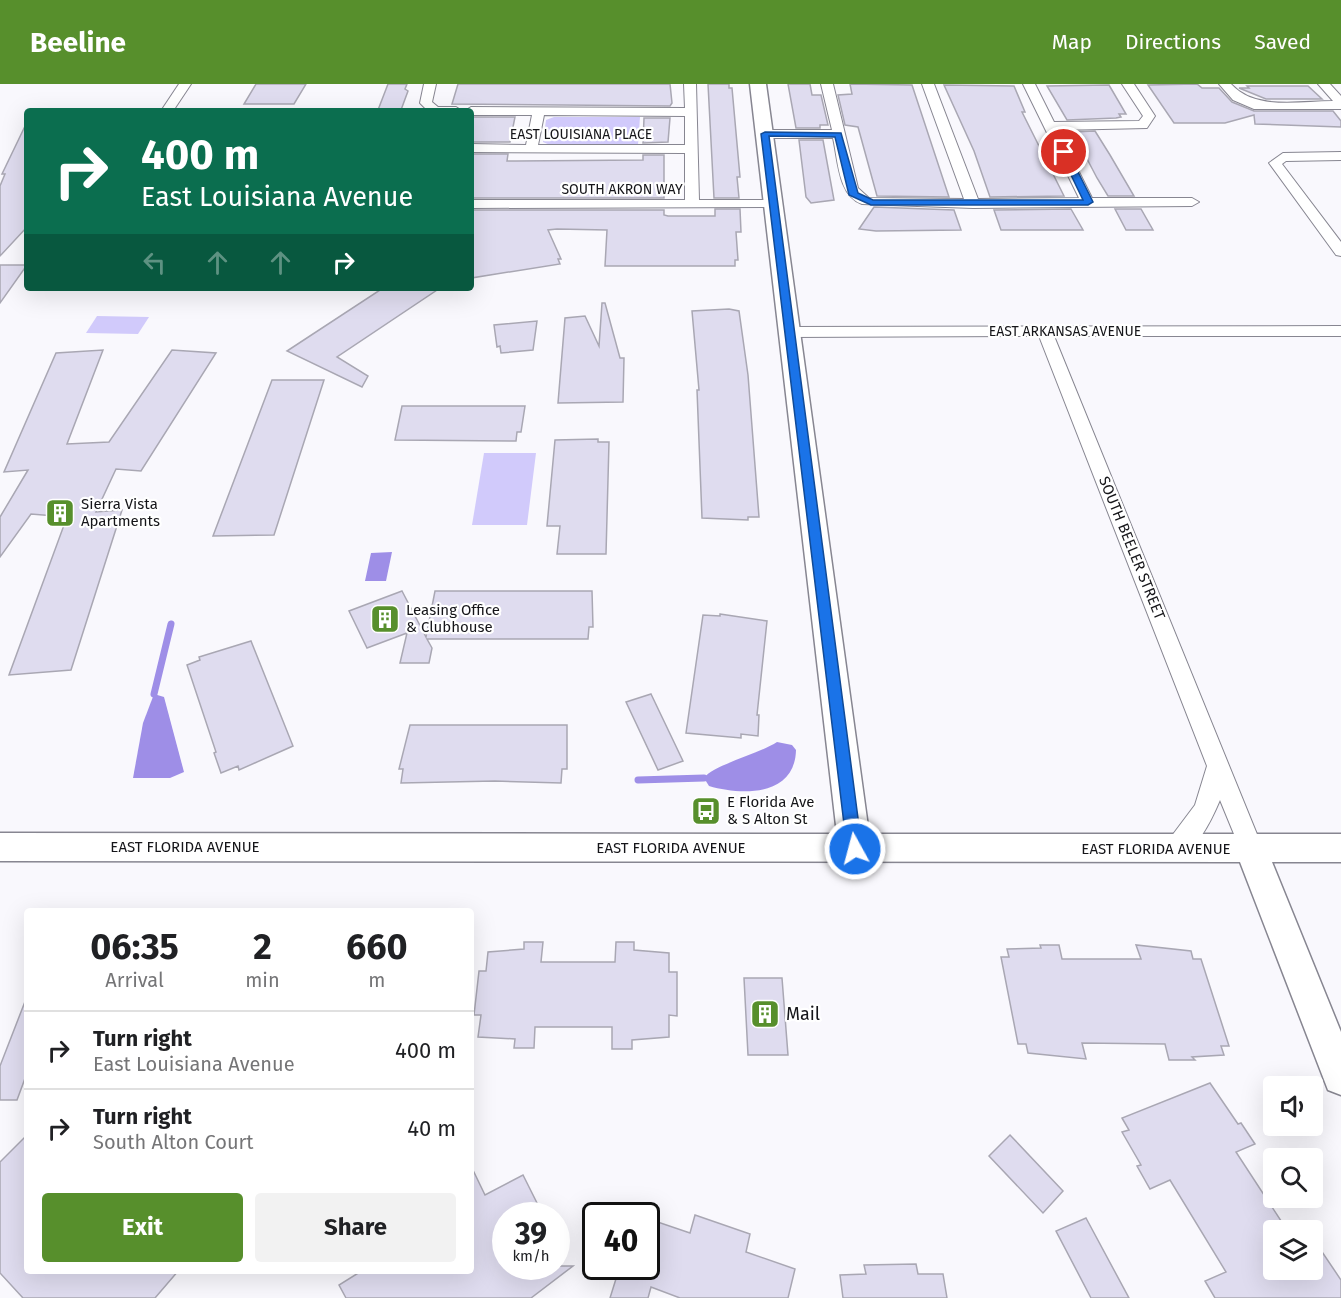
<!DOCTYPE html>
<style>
body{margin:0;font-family:"Fira Sans",sans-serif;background:#f2f2f2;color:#202124;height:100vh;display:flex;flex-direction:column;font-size:22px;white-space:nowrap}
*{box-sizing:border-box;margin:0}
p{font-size:20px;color:#757577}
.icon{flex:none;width:33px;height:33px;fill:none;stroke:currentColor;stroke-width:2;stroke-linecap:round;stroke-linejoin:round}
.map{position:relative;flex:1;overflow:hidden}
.sheet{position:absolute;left:24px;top:824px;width:450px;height:366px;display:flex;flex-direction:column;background:#fff;border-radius:6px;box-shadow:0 6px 24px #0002}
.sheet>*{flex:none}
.banner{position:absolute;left:24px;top:24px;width:450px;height:183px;border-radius:6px;box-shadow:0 6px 24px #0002;background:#0b6e4f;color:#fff;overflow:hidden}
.controls{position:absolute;left:1263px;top:992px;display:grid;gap:12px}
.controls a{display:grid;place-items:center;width:60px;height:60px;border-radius:6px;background:#fff;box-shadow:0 6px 24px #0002;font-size:30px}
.speed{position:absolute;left:492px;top:1118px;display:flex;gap:12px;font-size:30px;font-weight:700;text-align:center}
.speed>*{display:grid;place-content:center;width:78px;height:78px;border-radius:50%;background:#fff;box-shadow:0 6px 24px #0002;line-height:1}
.speed small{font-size:15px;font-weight:400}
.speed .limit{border:3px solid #111;border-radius:9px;background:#fff;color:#111}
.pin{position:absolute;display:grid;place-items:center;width:51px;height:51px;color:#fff;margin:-26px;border:3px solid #fff;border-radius:50%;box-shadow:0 2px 6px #0007}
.me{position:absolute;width:66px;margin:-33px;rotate:353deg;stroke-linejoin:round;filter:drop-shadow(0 0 4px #0008)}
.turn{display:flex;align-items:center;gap:21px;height:126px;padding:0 18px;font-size:27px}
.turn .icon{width:78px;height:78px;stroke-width:2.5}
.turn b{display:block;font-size:42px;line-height:51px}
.lanes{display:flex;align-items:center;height:57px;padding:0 18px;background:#0003;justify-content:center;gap:30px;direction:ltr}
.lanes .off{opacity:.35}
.eta{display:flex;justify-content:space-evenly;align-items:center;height:102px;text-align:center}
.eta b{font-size:36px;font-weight:700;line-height:42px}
.action{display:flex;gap:12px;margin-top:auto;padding:12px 18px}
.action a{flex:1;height:69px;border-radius:6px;background:#578f2c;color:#fff;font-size:24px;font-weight:700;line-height:69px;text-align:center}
.action a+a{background:#f2f2f2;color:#202124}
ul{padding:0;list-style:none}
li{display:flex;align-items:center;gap:18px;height:78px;padding:0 18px;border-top:2px solid #e0e0e0}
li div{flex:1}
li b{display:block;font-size:22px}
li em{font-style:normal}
header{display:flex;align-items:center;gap:36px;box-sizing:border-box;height:84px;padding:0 30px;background:#578f2c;color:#fff}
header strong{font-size:28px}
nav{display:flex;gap:33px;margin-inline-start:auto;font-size:21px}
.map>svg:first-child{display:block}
.green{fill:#d1cafb}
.water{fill:#9e8ee7}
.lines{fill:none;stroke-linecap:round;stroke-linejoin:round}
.stream{stroke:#9e8ee7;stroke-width:7}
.building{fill:#dfdcef;stroke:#a9a7b3;stroke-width:1.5}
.street-casing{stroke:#878691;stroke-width:2}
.secondary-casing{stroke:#878691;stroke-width:3}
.street{fill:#fff;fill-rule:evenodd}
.secondary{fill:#fff;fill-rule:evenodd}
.route{fill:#1a73e8;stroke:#114b97;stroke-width:1.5}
.labels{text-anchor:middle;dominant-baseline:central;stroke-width:4.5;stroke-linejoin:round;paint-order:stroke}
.far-street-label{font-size:14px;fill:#151519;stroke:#fff}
.poi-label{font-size:15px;fill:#151519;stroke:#fff;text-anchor:start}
.street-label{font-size:15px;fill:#151519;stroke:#fff}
.near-poi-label{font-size:18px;fill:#151519;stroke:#fff;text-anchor:start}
</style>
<header>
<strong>Beeline</strong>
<nav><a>Map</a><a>Directions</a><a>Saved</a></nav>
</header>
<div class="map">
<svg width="1341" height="1214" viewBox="0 0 1341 1214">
<rect width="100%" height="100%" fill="#f9f8fd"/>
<g class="green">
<path d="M554,33H640L638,61H550L543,58L546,36Z"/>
<path d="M97,232L149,233L138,250L86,249Z"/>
<path d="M484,369H536L527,441H472Z"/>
</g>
<g class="water">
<path d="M392,468L386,497H365L371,469Z"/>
<path d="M154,610L164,613L184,688L170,694H133L143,639Z"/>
<path d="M777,658L792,661L796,666C795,712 743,712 709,702L704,694C713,681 759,670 777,658Z"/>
</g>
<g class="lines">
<g class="stream">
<path d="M154,610L171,540"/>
<path d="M638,696L704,694"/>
</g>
</g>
<g class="building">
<path d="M256,0H306L294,20H244Z"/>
<path d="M388,0H407L405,5L408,7L401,26H378Z"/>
<path d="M458,0H670L672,19L670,22L452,20Z"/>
<path d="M708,0H729V4H732L740,93H737L739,114H714Z"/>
<path d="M788,0H810L812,11H821L828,41H820V44H796Z"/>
<path d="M850,0L912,1L949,113L877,112L858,43L845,41L838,11L852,10Z"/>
<path d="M1197,0L1202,4H1219L1232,18L1254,27H1333L1341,37V43L1255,40L1254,31L1225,39H1174L1148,1Z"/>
<path d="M944,1L1014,2L1025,28H1022L1064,112L990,113L974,67Z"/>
<path d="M1109,1L1126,30H1119L1121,33L1116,34L1067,36L1047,2Z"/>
<path d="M1247,2H1308L1322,15H1266L1239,4H1249Z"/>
<path d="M471,33H515L510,58H471Z"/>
<path d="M644,34H670L668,58L643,59Z"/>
<path d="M27,38V143L0,172V102L5,90H2Z"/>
<path d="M1095,47L1110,71L1134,112H1108L1097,94L1073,48Z"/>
<path d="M799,56H823L834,116L811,119L806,113Z"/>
<path d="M471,70H508L507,77H516L643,76V71H664V114H471Z"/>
<path d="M874,123L954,126L961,146L876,147L859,145Z"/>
<path d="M715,125H740L741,148H736L738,176H735V182H605L607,146L557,145L548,146L561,175H558L560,180L471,194V126H664V131L668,132H715Z"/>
<path d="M1071,125L1083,146H1001L994,126Z"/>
<path d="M1115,125H1141L1153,146H1126Z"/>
<path d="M0,181H27L0,219Z"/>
<path d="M383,204H440L337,273L368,292L362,303L287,267Z"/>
<path d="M602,219H605L620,274H624L623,318L558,319L565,234L585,232L599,262Z"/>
<path d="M729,225L739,227L748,291L759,433H748V436L702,434L697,306H699L692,227Z"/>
<path d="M537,237L533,266L501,269L500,262L497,263L494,241Z"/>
<path d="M103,266L67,360L109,358L172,266L216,269L141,387L116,385L96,428L122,426L71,586L9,591L67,433L31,430L0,473V433L28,386L4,388L56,269Z"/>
<path d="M272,296H324L274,451L213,452Z"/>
<path d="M402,322H525L521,348H517L516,357L395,356Z"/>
<path d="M598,355V358H609L606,470H557L560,442H547L555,356Z"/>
<path d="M402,507L426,553L435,507H592L593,543H589L588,555H427L432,564L429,579H400L407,549L367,564L349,527Z"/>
<path d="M720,530L767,537L757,631H759L758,652L741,650V654L686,649L703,531L720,532Z"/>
<path d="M251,557L293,662L239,686L238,682L221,689L214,669L216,668L187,581L200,576L199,573Z"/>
<path d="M651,610L683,677L658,686L626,618Z"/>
<path d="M410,641H567V685H562L561,699L495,697L401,699L403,685H399Z"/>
<path d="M524,858H543L541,878H615L616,858H634V866L669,869V888H677V932L669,931V953L632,956V965H612V943H535L534,964H514L515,955L478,953L481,931H474L479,887H486L488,868L524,865Z"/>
<path d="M1040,861H1059L1062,875H1141L1136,861L1191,867L1193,875H1201L1229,962H1221L1224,971L1192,973L1195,976H1169L1165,960L1082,959L1086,975L1028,969L1026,960H1018L1001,873H1009L1007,865L1041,864Z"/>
<path d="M744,894H782L788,971H748Z"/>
<path d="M26,915L27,989L17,1016H0V982Z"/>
<path d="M1210,999L1238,1040L1241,1039L1255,1060L1236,1068L1287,1146H1274V1185H1312V1153L1341,1196V1214H1215L1205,1197L1226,1188L1170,1096L1150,1105L1137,1082L1141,1081L1122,1048L1129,1046L1122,1034Z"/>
<path d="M27,1051V1186H179L155,1214H23L0,1189V1078Z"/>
<path d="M1010,1051L1063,1107L1043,1129L989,1072Z"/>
<path d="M471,1082L485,1111L523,1091L543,1131H506V1182H573L531,1214H346L339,1201L363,1186H471Z"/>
<path d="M695,1131L750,1150L746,1168L795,1185L788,1214H680L651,1203L648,1214H610L620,1182H646V1134L690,1149Z"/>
<path d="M1086,1134L1129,1214H1091L1056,1147Z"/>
<path d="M916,1180L918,1190H943L947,1214H843L840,1191L866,1190L864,1181Z"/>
</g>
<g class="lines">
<g class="street-casing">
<g id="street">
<path d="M179,0H191L173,27H161Z"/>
<path d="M424,0H436L432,18L438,23H456L462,27H428L420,19Z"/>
<path d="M684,0H696L699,116H774L779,117V123L471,124V116H685V69L471,68V60L526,61L532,31H471V27H465L471,23L685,24ZM544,31L685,32V61H538Z"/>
<path d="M821,0H833L858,104L869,114L964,115L922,0H934L978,115L1079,114L1023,0H1035L1054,38L1139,37L1143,32L1122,0H1134L1155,32L1147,44L1058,46L1092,114H1192L1199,118L1192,122L973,124L862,120C838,112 838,75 833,54H765L759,50L765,46H832Z"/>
<path d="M1219,0H1231C1255,27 1300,17 1333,17L1318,0H1330L1341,12V25H1254L1233,16Z"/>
<path d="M1341,68V76L1286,77L1282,80L1341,158V172L1336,171L1269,79L1283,69Z"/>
<path d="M1341,242V252H1054L1263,765L1259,772L1251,775L1243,772L1220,716C1211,737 1197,767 1174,775L1166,772L1162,765L1195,721L1207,682L1039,252L790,253L782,248L790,243Z"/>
</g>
</g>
<g class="secondary-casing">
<path id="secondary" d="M750,0H766L869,750H1341V778H1272L1341,948V1011L1328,1006L1240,778L0,777V749L837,750Z"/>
</g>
<use href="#street" class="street"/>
<use href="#secondary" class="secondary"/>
</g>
<path class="route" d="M765,48L841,49L858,109L873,116H1083L1060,68L1064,66L1068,68L1093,118L1088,121H871L849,111L835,53L769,52L862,765L855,771L847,765L761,50Z"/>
<defs>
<g id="building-square" transform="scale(1.5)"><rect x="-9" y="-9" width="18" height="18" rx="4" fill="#578f2c" stroke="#fff"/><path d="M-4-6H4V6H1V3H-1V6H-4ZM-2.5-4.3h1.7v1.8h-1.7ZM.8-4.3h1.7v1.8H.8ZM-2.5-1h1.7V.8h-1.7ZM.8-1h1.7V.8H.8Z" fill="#fff"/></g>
<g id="bus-square" transform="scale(1.5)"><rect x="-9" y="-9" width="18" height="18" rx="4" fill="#578f2c" stroke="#fff"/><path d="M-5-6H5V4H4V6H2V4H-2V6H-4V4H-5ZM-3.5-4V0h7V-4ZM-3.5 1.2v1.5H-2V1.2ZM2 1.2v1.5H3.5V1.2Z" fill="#fff"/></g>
</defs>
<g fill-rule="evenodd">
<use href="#building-square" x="60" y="429"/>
<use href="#building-square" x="385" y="535"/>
<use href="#bus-square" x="706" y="727"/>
<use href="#building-square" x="765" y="930"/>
</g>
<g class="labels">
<g class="far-street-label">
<text x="581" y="50">EAST LOUISIANA PLACE</text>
<text x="622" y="105">SOUTH AKRON WAY</text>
<text x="1065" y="247">EAST ARKANSAS AVENUE</text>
</g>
<g class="poi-label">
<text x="81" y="420">Sierra Vista<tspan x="81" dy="17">Apartments</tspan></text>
<text x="406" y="526">Leasing Office<tspan x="406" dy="17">&amp; Clubhouse</tspan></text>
<text x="727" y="718">E Florida Ave<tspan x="727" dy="17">&amp; S Alton St</tspan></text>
</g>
<g class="street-label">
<text transform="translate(1132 464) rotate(68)">SOUTH BEELER STREET</text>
<text x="185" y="763">EAST FLORIDA AVENUE</text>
<text x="671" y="764">EAST FLORIDA AVENUE</text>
<text x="1156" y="765">EAST FLORIDA AVENUE</text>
</g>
<g class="near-poi-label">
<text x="786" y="930">Mail</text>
</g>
</g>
</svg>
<div class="controls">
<a><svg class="icon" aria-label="sound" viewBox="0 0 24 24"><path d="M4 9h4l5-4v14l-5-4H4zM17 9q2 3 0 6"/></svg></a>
<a><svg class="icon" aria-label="search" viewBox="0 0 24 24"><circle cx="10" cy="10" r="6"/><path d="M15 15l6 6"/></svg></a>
<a><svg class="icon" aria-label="layers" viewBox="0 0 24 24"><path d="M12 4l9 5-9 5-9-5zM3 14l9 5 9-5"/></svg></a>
</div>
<div class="speed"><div>39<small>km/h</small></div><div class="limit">40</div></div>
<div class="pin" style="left:1064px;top:68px;background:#d93025"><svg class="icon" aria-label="arrive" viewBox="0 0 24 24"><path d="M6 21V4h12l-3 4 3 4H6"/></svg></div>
<svg class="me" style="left:855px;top:765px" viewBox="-20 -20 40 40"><circle r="17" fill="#1a73e8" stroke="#fff" stroke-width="3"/><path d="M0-11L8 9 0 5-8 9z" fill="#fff"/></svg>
<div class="banner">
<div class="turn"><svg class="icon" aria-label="right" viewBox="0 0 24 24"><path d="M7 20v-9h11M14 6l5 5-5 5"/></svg><div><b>400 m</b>East Louisiana Avenue</div></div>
<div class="lanes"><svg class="icon off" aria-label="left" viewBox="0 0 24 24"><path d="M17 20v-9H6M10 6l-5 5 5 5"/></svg><svg class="icon off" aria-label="ahead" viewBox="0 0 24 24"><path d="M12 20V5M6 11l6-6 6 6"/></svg><svg class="icon off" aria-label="ahead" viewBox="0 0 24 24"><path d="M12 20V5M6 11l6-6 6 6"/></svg><svg class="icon" aria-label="right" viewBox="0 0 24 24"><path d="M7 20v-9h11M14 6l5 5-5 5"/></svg></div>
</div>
<section class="sheet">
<div class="eta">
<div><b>06:35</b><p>Arrival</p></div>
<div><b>2</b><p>min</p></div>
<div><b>660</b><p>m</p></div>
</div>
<ul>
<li><svg class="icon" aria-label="right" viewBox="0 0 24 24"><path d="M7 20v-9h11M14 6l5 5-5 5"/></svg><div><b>Turn right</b><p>East Louisiana Avenue</p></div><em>400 m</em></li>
<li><svg class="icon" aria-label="right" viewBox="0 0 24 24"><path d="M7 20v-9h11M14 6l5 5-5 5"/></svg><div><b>Turn right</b><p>South Alton Court</p></div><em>40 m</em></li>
</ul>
<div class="action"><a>Exit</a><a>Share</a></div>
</section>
</div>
